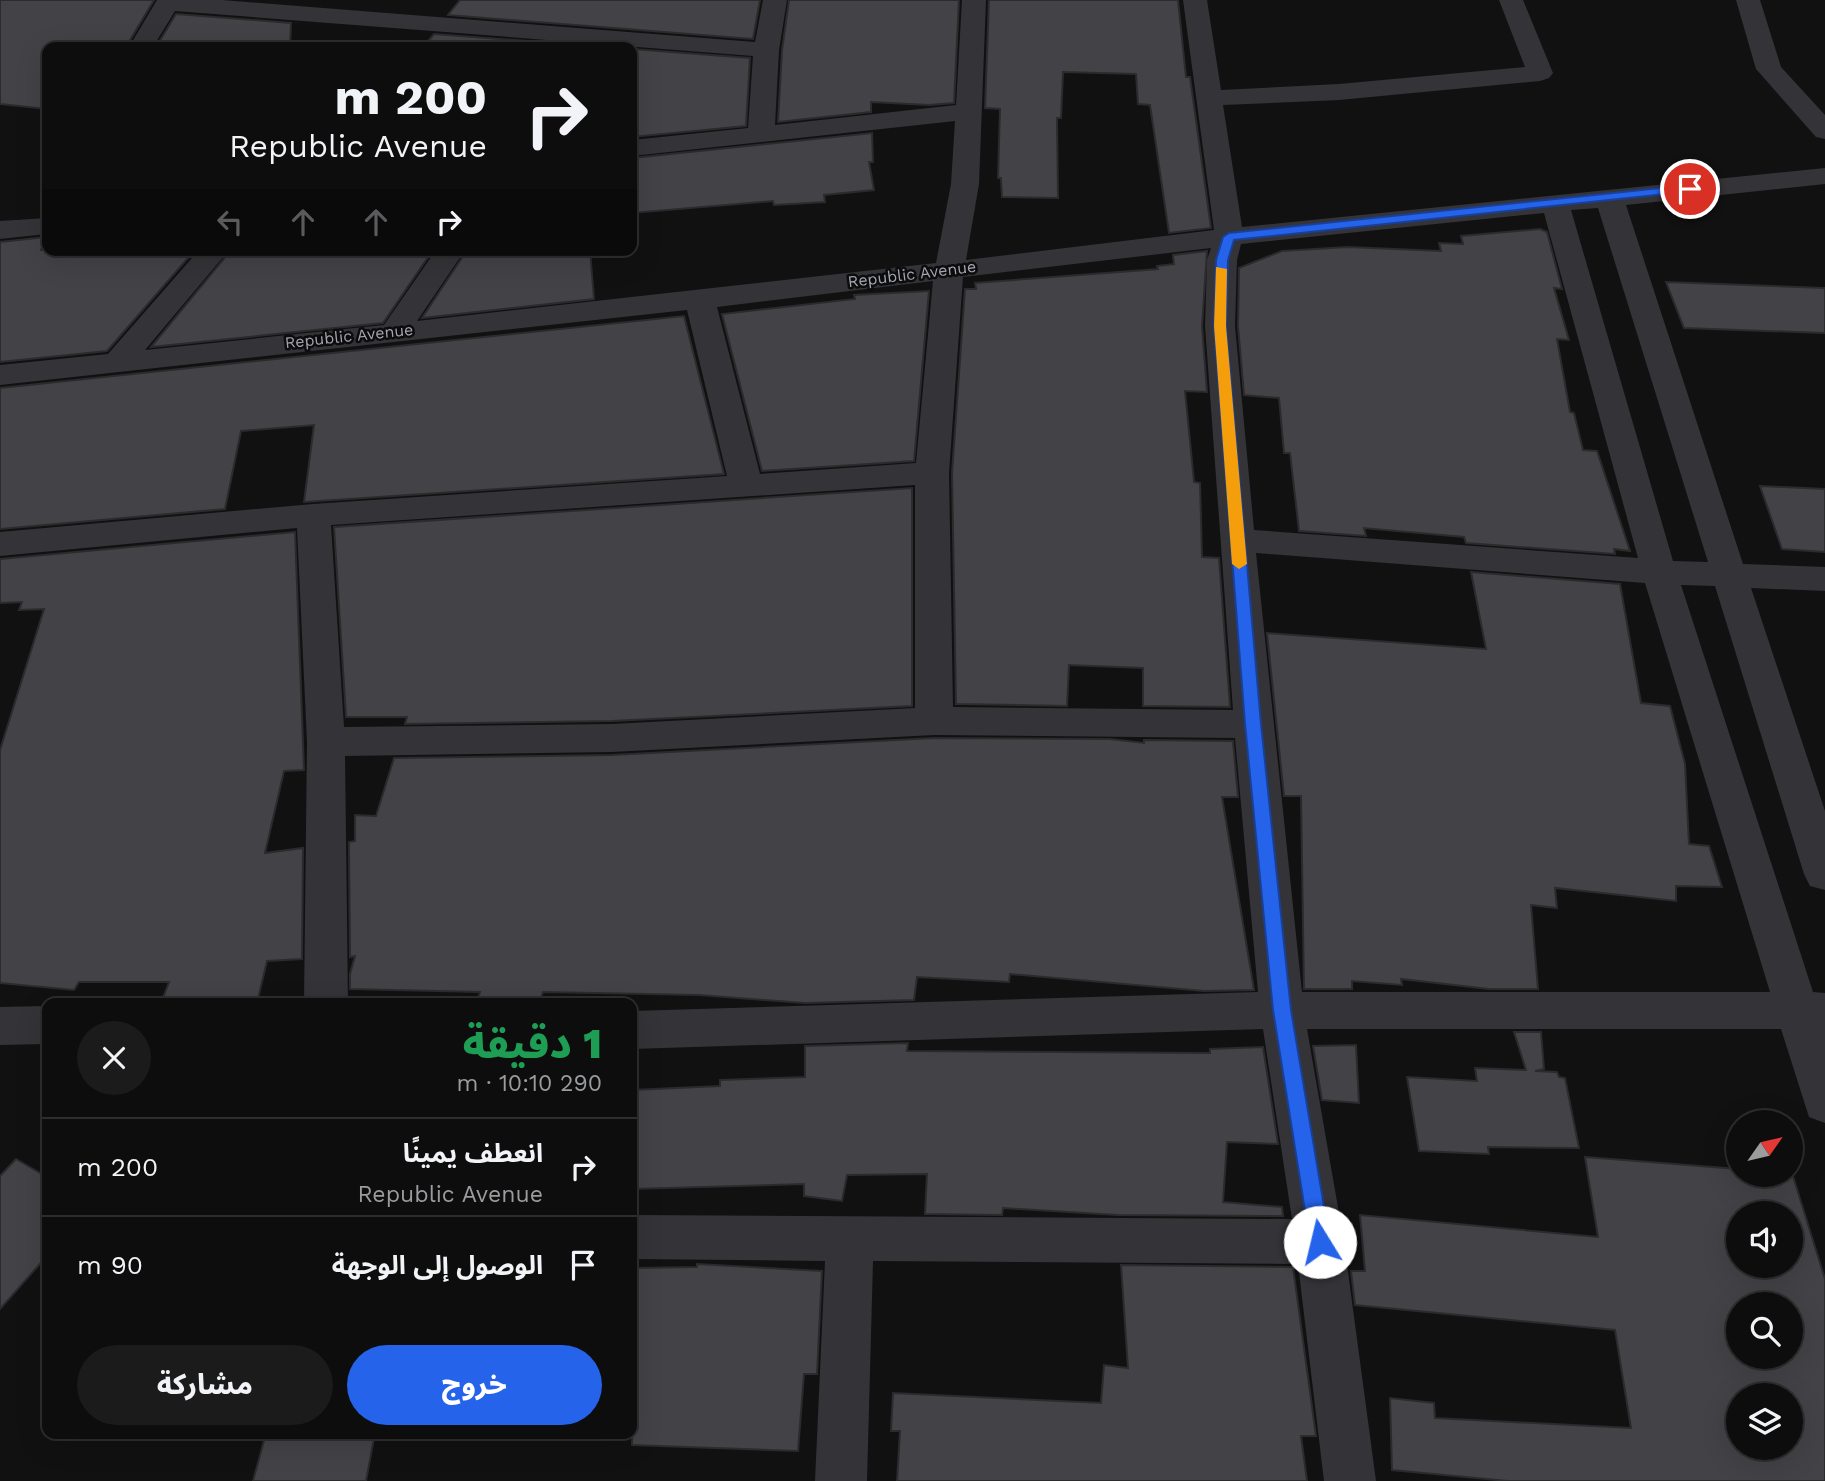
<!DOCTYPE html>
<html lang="ar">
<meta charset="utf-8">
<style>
body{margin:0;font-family:"Work Sans","Noto Sans Arabic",sans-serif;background:#1b1b1c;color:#f1f3f6;direction:rtl;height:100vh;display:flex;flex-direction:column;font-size:26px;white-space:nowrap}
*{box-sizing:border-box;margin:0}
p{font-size:23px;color:#9a9c9e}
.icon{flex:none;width:38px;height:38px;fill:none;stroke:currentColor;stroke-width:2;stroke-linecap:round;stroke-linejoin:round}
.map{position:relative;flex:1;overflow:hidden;direction:ltr}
.sheet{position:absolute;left:42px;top:998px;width:595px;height:441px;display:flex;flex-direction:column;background:#0d0d0e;border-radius:14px;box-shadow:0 7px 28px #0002,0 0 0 2px #2d2d2e;direction:rtl}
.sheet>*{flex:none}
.banner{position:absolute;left:42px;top:42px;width:595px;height:214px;border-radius:14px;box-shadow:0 7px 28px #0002,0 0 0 2px #2d2d2e;direction:rtl;background:#0d0d0e;color:#f1f3f6;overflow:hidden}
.needle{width:46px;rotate:56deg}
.fabs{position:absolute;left:1726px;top:1110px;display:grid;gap:14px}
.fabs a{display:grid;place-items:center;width:77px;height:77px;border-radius:50%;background:#0d0d0e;box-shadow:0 7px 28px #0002,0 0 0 2px #2d2d2e;font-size:35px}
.pin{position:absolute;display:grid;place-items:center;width:60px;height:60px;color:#fff;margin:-30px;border:4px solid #fff;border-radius:50%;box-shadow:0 2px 7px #0007}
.me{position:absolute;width:77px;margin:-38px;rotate:351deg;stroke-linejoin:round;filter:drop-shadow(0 0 5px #0008)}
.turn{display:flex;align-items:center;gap:24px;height:147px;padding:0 35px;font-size:32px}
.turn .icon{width:91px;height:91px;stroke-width:2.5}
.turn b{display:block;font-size:49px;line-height:60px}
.lanes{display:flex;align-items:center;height:66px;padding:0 35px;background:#0003;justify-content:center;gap:35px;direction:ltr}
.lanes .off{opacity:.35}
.round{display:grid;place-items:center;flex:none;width:74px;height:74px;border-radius:37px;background:#1b1b1c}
.headline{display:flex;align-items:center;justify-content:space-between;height:119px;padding:0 35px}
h1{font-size:42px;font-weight:800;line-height:52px;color:#1e9e55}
.primary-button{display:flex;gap:14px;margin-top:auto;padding:14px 35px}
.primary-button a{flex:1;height:80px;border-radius:42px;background:#2563eb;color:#fff;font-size:28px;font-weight:800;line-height:80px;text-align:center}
.primary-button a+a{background:#1b1b1c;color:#f1f3f6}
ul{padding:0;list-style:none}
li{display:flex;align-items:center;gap:21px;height:98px;padding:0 35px;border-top:2px solid #2d2d2e}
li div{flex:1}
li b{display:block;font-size:26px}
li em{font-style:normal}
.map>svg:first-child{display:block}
.building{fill:#434347;stroke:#2b2b2d;stroke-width:2;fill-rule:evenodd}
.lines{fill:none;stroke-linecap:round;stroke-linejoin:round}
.minor{fill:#343438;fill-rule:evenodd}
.route{fill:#2563eb;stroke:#184099;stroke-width:2}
.slow{fill:#f59e0b}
.labels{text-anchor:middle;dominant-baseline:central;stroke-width:5;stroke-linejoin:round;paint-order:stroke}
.far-street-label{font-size:16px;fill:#a4a6b1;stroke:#0c0c0d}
</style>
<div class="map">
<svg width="1825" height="1481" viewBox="0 0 1825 1481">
<rect width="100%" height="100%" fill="#111112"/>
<g class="building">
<path d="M0,0H154L126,47H47V109L0,104Z"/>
<path d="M460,0H760L753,39L448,15Z"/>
<path d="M789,0H959L954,103L929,105L871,102V112L778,122L782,50Z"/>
<path d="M989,0H1178L1186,77H1190L1211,228L1169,233L1150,105L1138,104L1136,74L1063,72L1061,118H1057L1058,198L1002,197L1001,178H998L1000,109L985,108Z"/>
<path d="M176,14L291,23L290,47H156Z"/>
<path d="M434,34L607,47H423Z"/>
<path d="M632,49L750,58L746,126L632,137Z"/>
<path d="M872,133L873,162H869L874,190L824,195L825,202L774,205L773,201L632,213V158Z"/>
<path d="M1540,229L1547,232L1562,289L1554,288L1569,340L1557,339L1570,412L1574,413L1583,450L1597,451L1630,551L1614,549L1615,554L1466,543L1464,537L1364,528L1366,536L1299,531L1290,453H1284L1279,398L1244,395L1238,326L1239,268L1282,251L1348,247L1441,251L1439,243L1463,244L1461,236Z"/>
<path d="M46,237L41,250H195L107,351L0,362V242Z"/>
<path d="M231,250H433L383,323L151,347Z"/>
<path d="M467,250H590L594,299L422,318Z"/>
<path d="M1207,251L1202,326L1207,392L1185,391L1194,482L1200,483L1202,557L1219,558L1230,707L1143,706V668L1069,665L1067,706L956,704L952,473L965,289H976L975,283L1158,269L1157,266L1174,264L1173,255Z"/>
<path d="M1666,282L1825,288V333L1684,328Z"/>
<path d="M929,291L914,461L762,471L722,314L855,299L854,295Z"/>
<path d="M684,316L724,474L304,502L314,425L241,431L225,509L0,529V388Z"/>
<path d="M1760,486L1825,489V552L1782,549Z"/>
<path d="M912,488V706L612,721L405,724L407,717H346L334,527Z"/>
<path d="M295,532L304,770L284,771L265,853L303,848L302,959L267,961L257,1003H161L169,982H79L74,990L0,983V750L44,609L19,610L22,602L0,603V559Z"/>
<path d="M1471,572L1620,584L1641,703L1670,706L1685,764L1689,844L1709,846L1722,887L1676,886V901L1555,888L1557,908L1531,905L1538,989H1489L1401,979L1402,985L1352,981V989H1304L1301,796H1284L1267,633L1486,649Z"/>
<path d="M934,738L1110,739L1144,743V740L1233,741L1238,797H1222L1254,990L1204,991L1010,974L1009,982L917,977L914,1000L805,1003L699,995L543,992L539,1003H514L478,998L480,992L350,989V974L355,956L350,957L349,842L355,841V815L376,816L394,758L612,755Z"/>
<path d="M1514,1032H1541L1544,1069L1535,1071L1557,1072L1559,1077L1565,1078L1579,1148L1488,1147L1489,1154L1419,1151L1407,1077L1477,1081L1475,1068L1526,1070Z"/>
<path d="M908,1043L907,1051L1210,1053V1049L1263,1047L1278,1144L1227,1142L1223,1202L1282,1207L1283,1216L1118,1215L1003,1208L1002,1215L925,1214L927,1174L847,1175L842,1201L804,1196V1184L632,1189V1090L720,1086V1080L805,1077V1046Z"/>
<path d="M1356,1045L1359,1103L1322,1100L1313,1046Z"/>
<path d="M1585,1157L1738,1169V1174L1792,1173L1825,1279V1481H1508L1392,1470L1390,1398L1434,1403L1435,1418L1631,1428L1615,1330L1355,1305L1351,1271H1365L1360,1215L1598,1237ZM1738,1213H1790V1265H1738ZM1738,1304H1790V1356H1738ZM1738,1395H1790V1447H1738Z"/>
<path d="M16,1159L47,1177V1256L0,1309V1176Z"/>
<path d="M697,1264L822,1271L817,1374H804L798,1451L632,1445V1268L697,1267Z"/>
<path d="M1121,1265L1293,1267L1316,1436H1301L1307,1481H897L900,1431H891L893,1393L1101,1403L1104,1365L1128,1368Z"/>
<path d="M266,1433H375L366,1481H253Z"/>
</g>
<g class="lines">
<g class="minor">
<path d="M157,0H222L755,42L763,0H787L779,50L775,125L956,105L962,0H986L979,184L966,260L1214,230L1183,0H1207L1221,90L1339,84L1525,67L1499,0H1523L1553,73L1549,78L1540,81L1339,100L1223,105L1242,227L1825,168V184L1626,205L1743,564L1825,567V591L1751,588L1825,811V890L1810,886L1804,874L1715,586L1681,585L1813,992L1825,993V1123L1809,1117L1781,1029H1307L1344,1242L1376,1481H1324L1298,1264L873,1261L867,1481H815L825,1261L632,1259V1215L1292,1219L1263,1029L632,1049V1011L1258,992L1235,738L934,735L612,752L345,756L348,1003H304L307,742L297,528L0,556V532L313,504L727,476L687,310L0,385V365L108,354L199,250H229L145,350L384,325L436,250H465L417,321L936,263L951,184L955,121L632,156V140L748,128L753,56L175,11L153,47H129ZM1598,208L1708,562L1673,561L1571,210ZM1544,213L1638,558L1254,530L1235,326L1237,260L1241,244ZM1211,248L1207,260L1205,326L1233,710L953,707L949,473L963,277ZM933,281L916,463L760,474L717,307ZM915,485V708L612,724L344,727L331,525ZM1256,553L1645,583L1770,992H1302Z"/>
<path d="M1736,0H1760L1781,67L1825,115V139L1816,137L1756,69Z"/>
<path d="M47,218V234L0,239V221Z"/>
<path d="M47,1006V1044L0,1045V1007Z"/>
</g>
</g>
<path class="route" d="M1690,185L1694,186V191L1234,240L1228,260L1226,326L1261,724L1291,1010L1330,1242L1327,1249L1320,1251L1313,1249L1310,1242L1273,1010L1245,724L1214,326L1216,260L1223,237L1229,233Z"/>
<path class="slow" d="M1216,267L1227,269L1226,326L1247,564L1239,569L1232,564L1214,326Z"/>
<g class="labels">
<g class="far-street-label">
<text transform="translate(912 274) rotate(-7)">Republic Avenue</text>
<text transform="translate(349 336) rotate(-6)">Republic Avenue</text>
</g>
</g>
</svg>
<div class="fabs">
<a><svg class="needle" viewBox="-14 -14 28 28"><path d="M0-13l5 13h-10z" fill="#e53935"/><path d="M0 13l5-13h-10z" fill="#9a9c9e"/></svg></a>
<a><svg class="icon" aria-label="sound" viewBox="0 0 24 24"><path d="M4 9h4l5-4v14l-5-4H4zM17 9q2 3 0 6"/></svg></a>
<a><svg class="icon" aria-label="search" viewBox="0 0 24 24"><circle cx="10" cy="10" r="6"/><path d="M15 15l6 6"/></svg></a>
<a><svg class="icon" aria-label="layers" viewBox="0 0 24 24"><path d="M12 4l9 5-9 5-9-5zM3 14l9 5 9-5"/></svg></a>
</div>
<div class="pin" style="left:1690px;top:189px;background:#d93025"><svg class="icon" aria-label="arrive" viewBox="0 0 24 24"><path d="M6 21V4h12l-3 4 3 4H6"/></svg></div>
<svg class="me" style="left:1320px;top:1242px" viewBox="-20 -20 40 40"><circle r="19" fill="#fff"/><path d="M0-13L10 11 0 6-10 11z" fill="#2563eb"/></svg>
<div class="banner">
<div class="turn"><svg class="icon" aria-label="right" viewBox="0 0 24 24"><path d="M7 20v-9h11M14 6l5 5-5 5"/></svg><div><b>200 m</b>Republic Avenue</div></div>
<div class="lanes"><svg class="icon off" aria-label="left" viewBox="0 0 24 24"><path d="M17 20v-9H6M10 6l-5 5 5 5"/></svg><svg class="icon off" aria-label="ahead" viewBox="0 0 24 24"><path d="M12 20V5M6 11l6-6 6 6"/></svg><svg class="icon off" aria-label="ahead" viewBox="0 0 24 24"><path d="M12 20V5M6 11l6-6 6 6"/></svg><svg class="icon" aria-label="right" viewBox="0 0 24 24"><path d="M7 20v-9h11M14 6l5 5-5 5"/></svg></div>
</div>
<section class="sheet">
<div class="headline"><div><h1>1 دقيقة</h1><p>290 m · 10:10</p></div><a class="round"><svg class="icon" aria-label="close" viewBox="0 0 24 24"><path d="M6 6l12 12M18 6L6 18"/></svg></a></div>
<ul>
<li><svg class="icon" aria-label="right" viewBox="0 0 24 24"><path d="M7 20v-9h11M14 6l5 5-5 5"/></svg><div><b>انعطف يمينًا</b><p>Republic Avenue</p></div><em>200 m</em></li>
<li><svg class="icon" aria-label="arrive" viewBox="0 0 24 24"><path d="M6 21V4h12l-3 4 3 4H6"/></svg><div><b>الوصول إلى الوجهة</b></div><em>90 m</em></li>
</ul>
<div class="primary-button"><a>خروج</a><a>مشاركة</a></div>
</section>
</div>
